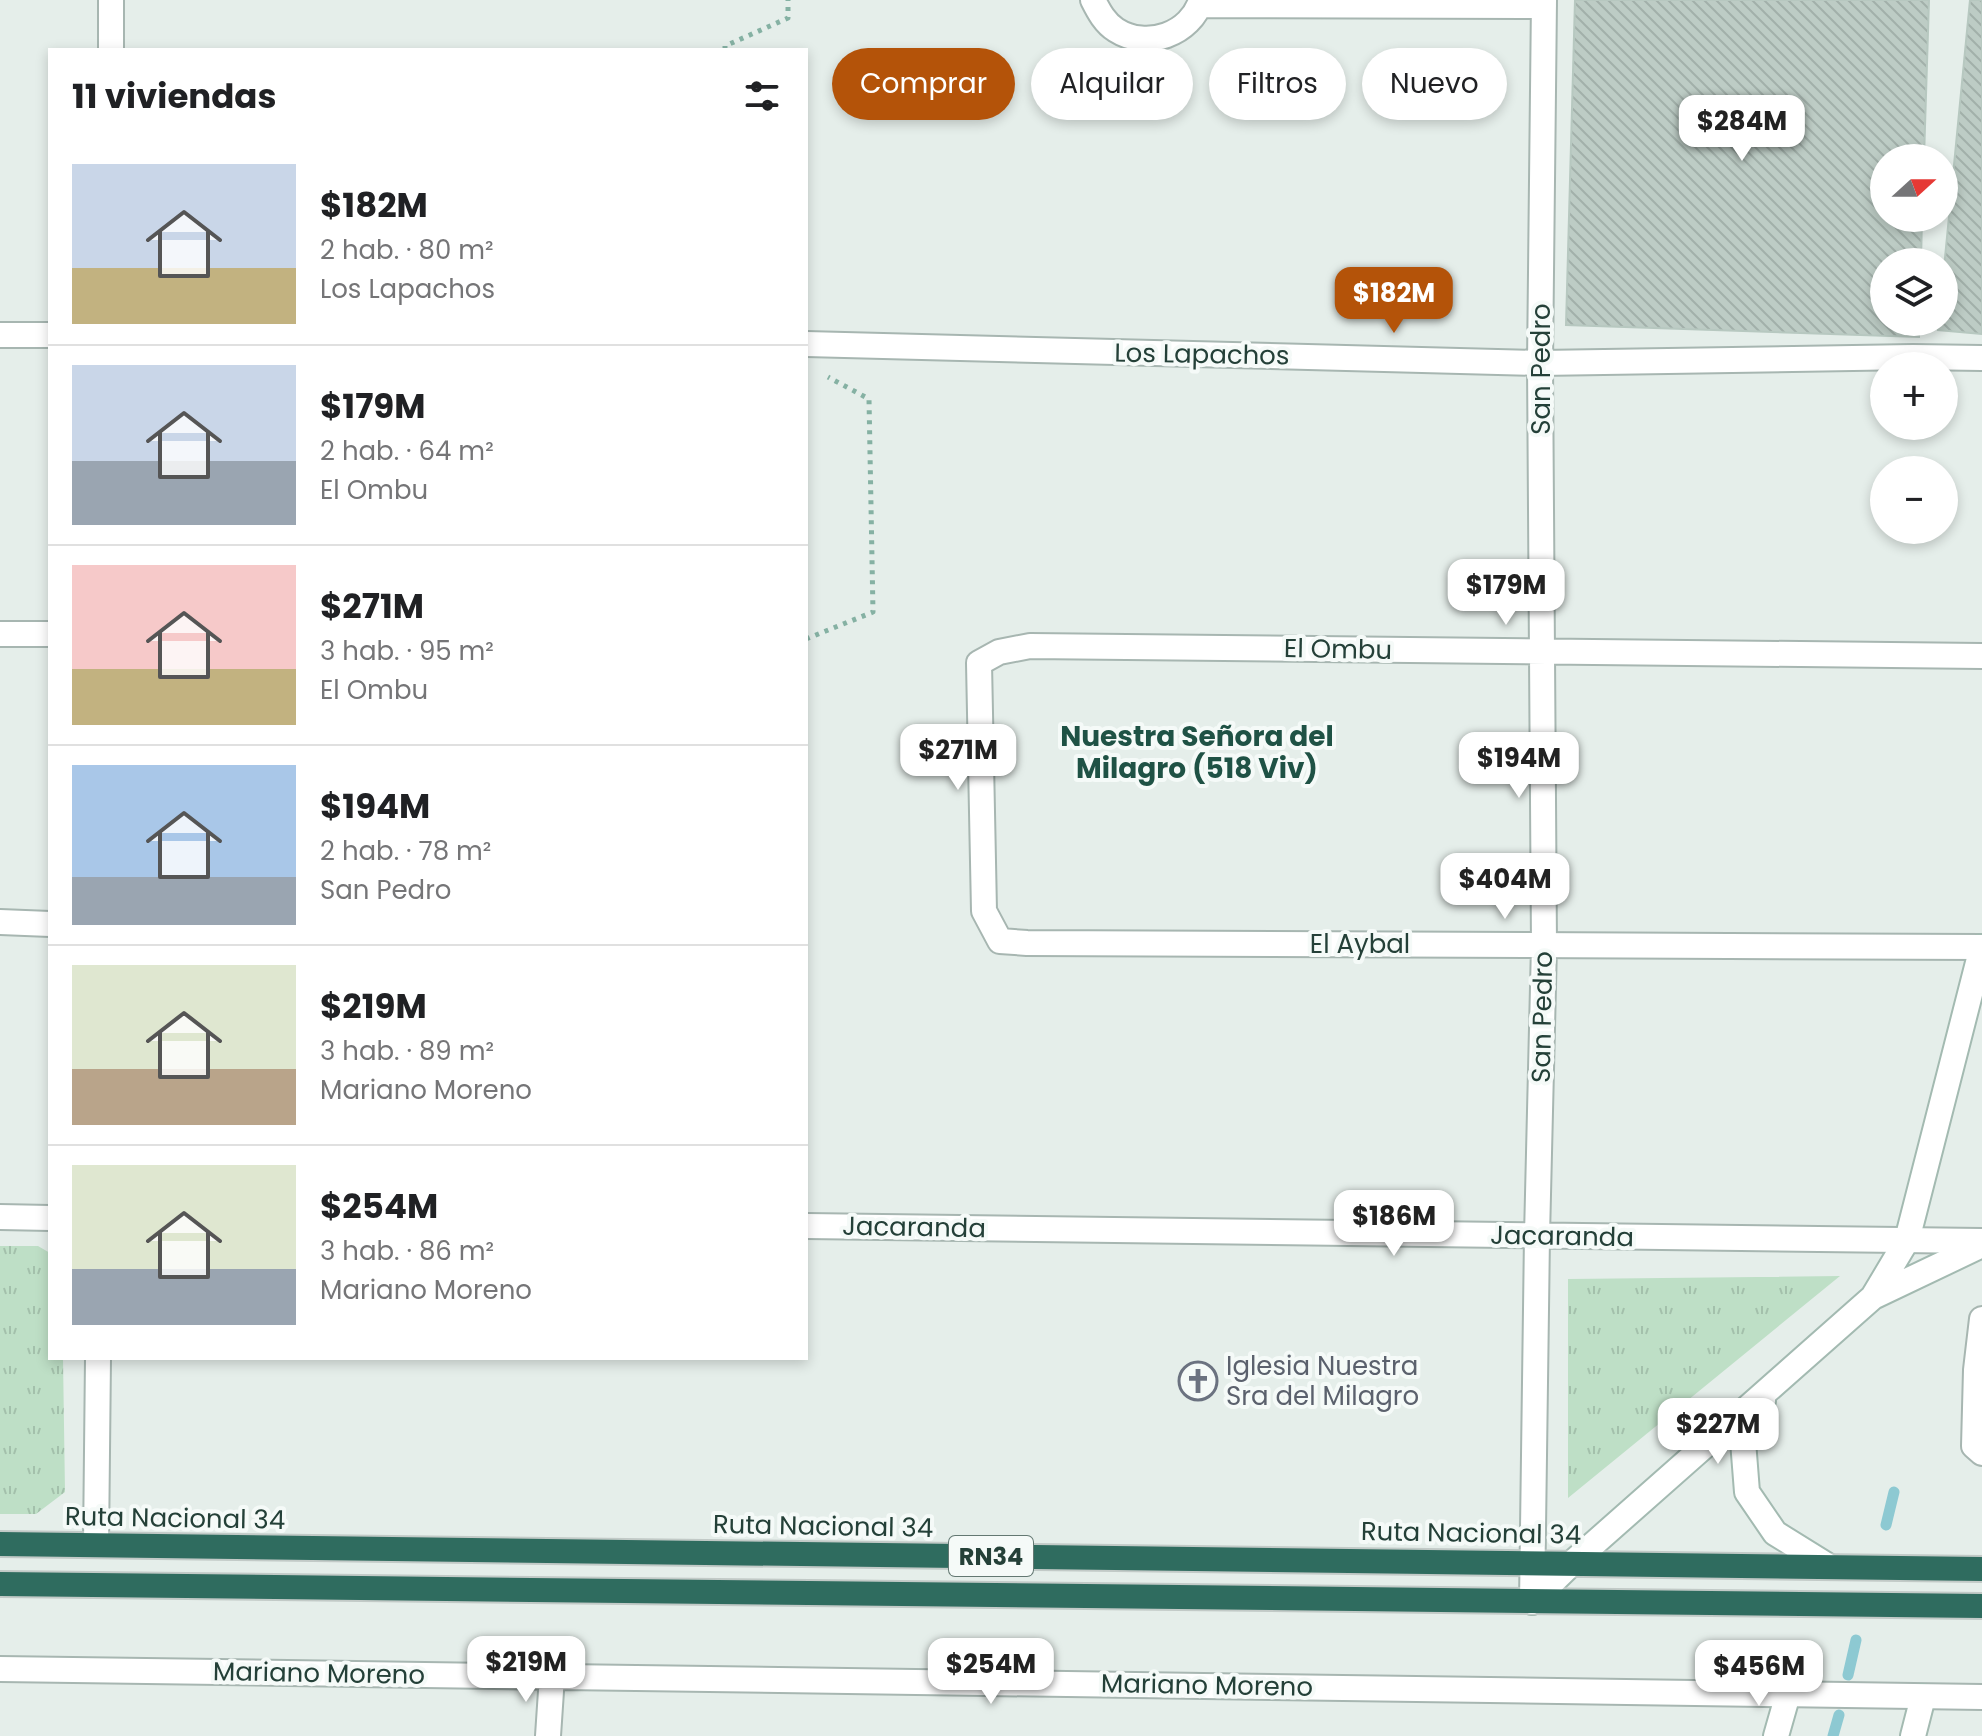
<!DOCTYPE html>
<html lang="es">
<head>
<meta charset="utf-8">
<style>
  body { margin:0; font-family:Poppins,sans-serif; background:#f6f6f6; color:#202124; height:100vh; display:flex; flex-direction:column; font-size:30px; white-space:nowrap }
  * { box-sizing:border-box; margin:0 }
  p { font-size:26px; color:#757577 }
  .icon { flex:none; width:44px; height:44px; fill:none; stroke:currentColor; stroke-width:2; stroke-linecap:round; stroke-linejoin:round }
  .map { position:relative; flex:1; overflow:hidden }
  .sheet { position:absolute; left:48px; top:48px; width:760px; height:1312px; display:flex; flex-direction:column; background:#fff; border-radius:0px; box-shadow:0 4px 12px #0003 }
  .sheet>* { flex:none }
  .hud { position:absolute; left:832px; top:48px; width:760px; height:72px; display:flex; gap:16px }
  .needle { width:52px; rotate:69deg }
  .buttons { position:absolute; left:1870px; top:144px; display:grid; gap:16px }
  .buttons a { display:grid; place-items:center; width:88px; height:88px; border-radius:50%; background:#fff; box-shadow:0 4px 12px #0003; font-size:40px }
  .price { position:absolute; translate:-50% -68px; padding:0 18px; border-radius:16px; background:#fff; color:#222; font-size:26px; line-height:52px; filter:drop-shadow(0 2px 4px #0008) }
  .price::after { content:''; position:absolute; left:50%; top:48px; width:24px; height:18px; margin-left:-12px; background:inherit; clip-path:polygon(0 0,100% 0,50% 100%) }
  .price.active { background:#b45309; color:#fff }
  ul { padding:0; list-style:none }
  li { display:flex; align-items:center; gap:24px; height:200px; padding:0 24px }
  li+li { border-top:2px solid #e0e0e0 }
  li span { display:grid; place-items:center; flex:none; width:224px; height:160px; border-radius:0px; color:#555 }
  li>.icon { margin-inline-start:auto }
  span .icon { width:96px; height:96px; fill:#fffc; stroke-width:1 }
  li b { font-size:34px }
  h2 { display:flex; justify-content:space-between; align-items:center; height:96px; padding:0 24px; font-size:34px }
  .chip { padding:0 28px; border-radius:36px; background:#fff; box-shadow:0 4px 12px #0003; font-size:28px; line-height:72px }
  .chip.active { background:#b45309; color:#fff }
  .map>svg:first-child { display:block }
</style>
</head>
<body>
<div class="map">
<svg width="1982" height="1736" viewBox="0 0 1982 1736">
  <defs>
    <pattern id="park-tufts" width="24" height="20" patternUnits="userSpaceOnUse" patternTransform="scale(2)"><rect width="24" height="20" fill="#bedfc6"/><path d="M3 7l-1-3M5 7V3M7 7l1-3M15 17l-1-3M17 17v-4M19 17l1-3" fill="none" stroke="#a3c0ab"/></pattern>
    <pattern id="building-back-hatch" width="6" height="6" patternUnits="userSpaceOnUse" patternTransform="scale(2)"><rect width="6" height="6" fill="#bdccc5"/><path d="M-1 5l2 2M0 0l6 6M5-1l2 2" fill="none" stroke="#a2b0aa"/></pattern>
  </defs>
  <rect width="100%" height="100%" fill="#e5eeea"/>
  <path fill="url(#park-tufts)" d="M0,1246H38L50,1253V1358H63L65,1492L36,1514H0Z
    M1840,1276L1568,1498V1279Z"/>
  <g fill="none" stroke-linecap="round" stroke-linejoin="round">
    <path stroke="#8dc9d2" stroke-width="11" d="M1886,1525L1894,1492
      M1848,1675L1856,1640
      M1833,1736L1839,1715"/>
  </g>
  <path fill="url(#building-back-hatch)" stroke="#b7c8c0" stroke-width="2" d="M1575,0H1929L1924,158H1884V218H1922L1921,262H1884V322H1919V337L1566,325Z
    M1970,0H1982V334L1938,330L1939,322H1944V268Z"/>
  <g fill="none" stroke-linecap="round" stroke-linejoin="round">
    <g stroke="#a7b6b1" stroke-width="28">
      <path id="street" d="M1093,0C1099,12 1105,23 1116,30C1147,50 1191,34 1201,0
        M1200,5L1544,6
        M111,50V0
        M0,335H50
        M806,344L1540,363L1913,357L1982,358
        M0,634H50
        M1982,656L1030,646L999,652L979,663L984,911L1000,941L1027,943L1982,947
        M0,922L50,924
        M0,1217L50,1218
        M806,1226L1982,1241
        M1982,1319L1976,1370L1974,1446L1982,1453
        M96,1545L98,1358
        M1532,1602L1537,1236L1544,945L1540,363L1544,0
        M0,1669L1982,1697
        M548,1736L552,1676"/>
    </g>
    <g stroke="#a3bab1" stroke-width="28">
      <path id="secondary" d="M1873,1297L1907,1240L1982,947
        M1763,1401L1743,1441L1747,1492L1775,1533L1828,1566
        M1532,1602L1572,1563L1873,1297L1982,1245
        M1776,1736L1788,1694
        M1913,1736L1923,1697"/>
    </g>
    <g stroke="#c2cac7" stroke-width="28">
      <path id="highway" d="M0,1544L1982,1569
        M0,1584L1982,1606"/>
    </g>
    <path stroke="#85b1a3" stroke-width="5" stroke-dasharray="4 6" stroke-linecap="butt" d="M725,50V46L788,18V0
      M806,639L873,612L869,399L828,377"/>
    <use href="#street" stroke="#fff" stroke-width="24"/>
    <use href="#secondary" stroke="#fff" stroke-width="24"/>
    <use href="#highway" stroke="#2f6c5f" stroke-width="24"/>
  </g>
  <defs>
    <g id="church-ring" transform="scale(2)"><circle r="9.5" fill="#f5faf8" stroke="#6b7280" stroke-width="1.5"/><path d="M-1.2-6h2.4v3.5h3.3v2.4h-3.3V6h-2.4V-.1h-3.3v-2.4h3.3Z" fill="#6b7280"/></g>
  </defs>
  <g fill-rule="evenodd">
    <use href="#church-ring" x="1198" y="1381"/>
  </g>
  <g text-anchor="middle" dominant-baseline="central" stroke-width="8" stroke-linejoin="round" paint-order="stroke">
    <rect fill="#f5faf8" stroke="#637872" stroke-width="2" x="949" y="1536" width="84" height="40" rx="6"/>
    <g font-size="24" font-weight="bold" fill="#244038">
      <text x="991" y="1556">RN34</text>
    </g>
    <g font-size="26" fill="#244038" stroke="#f5faf8">
      <text transform="translate(1202 354) rotate(1)">Los Lapachos</text>
      <text transform="translate(1541 369) rotate(-90)">San Pedro</text>
      <text transform="translate(1338 649) rotate(1)">El Ombu</text>
      <text x="1360" y="944">El Aybal</text>
      <text transform="translate(1542 1017) rotate(-89)">San Pedro</text>
      <text transform="translate(914 1227) rotate(1)">Jacaranda</text>
      <text transform="translate(1562 1236) rotate(1)">Jacaranda</text>
      <text transform="translate(175 1518) rotate(1)">Ruta Nacional 34</text>
      <text transform="translate(823 1526) rotate(1)">Ruta Nacional 34</text>
      <text transform="translate(1471 1533) rotate(1)">Ruta Nacional 34</text>
      <text transform="translate(319 1673) rotate(1)">Mariano Moreno</text>
      <text transform="translate(1207 1685) rotate(1)">Mariano Moreno</text>
    </g>
    <g font-size="26" fill="#5b616d" stroke="#f5faf8" text-anchor="start">
      <text x="1226" y="1366">Iglesia Nuestra<tspan x="1226" dy="30">Sra del Milagro</tspan></text>
    </g>
    <g font-size="28" font-weight="bold" fill="#1f5245" stroke="#f5faf8">
      <text x="1197" y="736">Nuestra Señora del<tspan x="1197" dy="32">Milagro (518 Viv)</tspan></text>
    </g>
  </g>
</svg>
<div class="buttons">
<a><svg class="needle" viewBox="-14 -14 28 28"><path d="M0-13l5 13h-10z" fill="#e53935"/><path d="M0 13l5-13h-10z" fill="#757577"/></svg></a>
<a><svg class="icon" aria-label="layers" viewBox="0 0 24 24"><path d="M12 4l9 5-9 5-9-5zM3 14l9 5 9-5"/></svg></a>
<a>+</a>
<a>−</a>
</div>
<b class="price" style="left:1742px;top:163px">$284M</b>
<b class="price active" style="left:1394px;top:335px">$182M</b>
<b class="price" style="left:1506px;top:627px">$179M</b>
<b class="price" style="left:958px;top:792px">$271M</b>
<b class="price" style="left:1519px;top:800px">$194M</b>
<b class="price" style="left:1505px;top:921px">$404M</b>
<b class="price" style="left:1394px;top:1258px">$186M</b>
<b class="price" style="left:1718px;top:1466px">$227M</b>
<b class="price" style="left:526px;top:1704px">$219M</b>
<b class="price" style="left:991px;top:1706px">$254M</b>
<b class="price" style="left:1759px;top:1708px">$456M</b>
<div class="hud">
<a class="chip active">Comprar</a>
<a class="chip">Alquilar</a>
<a class="chip">Filtros</a>
<a class="chip">Nuevo</a>
</div>
<section class="sheet">
<h2>11 viviendas<svg class="icon" aria-label="filters" viewBox="0 0 24 24"><path d="M4 7h16M4 17h16"/><circle cx="9" cy="7" r="2"/><circle cx="15" cy="17" r="2"/></svg></h2>
<ul>
<li><span style="background:linear-gradient(#c9d6e8 65%,#c2b280 0)"><svg class="icon" aria-label="home" viewBox="0 0 24 24"><path d="M3 11l9-7 9 7M6 9v11h12V9"/></svg></span><div><b>$182M</b><p>2 hab. · 80 m²</p><p>Los Lapachos</p></div></li>
<li><span style="background:linear-gradient(#c9d6e8 60%,#9aa5b1 0)"><svg class="icon" aria-label="home" viewBox="0 0 24 24"><path d="M3 11l9-7 9 7M6 9v11h12V9"/></svg></span><div><b>$179M</b><p>2 hab. · 64 m²</p><p>El Ombu</p></div></li>
<li><span style="background:linear-gradient(#f6c9c9 65%,#c2b280 0)"><svg class="icon" aria-label="home" viewBox="0 0 24 24"><path d="M3 11l9-7 9 7M6 9v11h12V9"/></svg></span><div><b>$271M</b><p>3 hab. · 95 m²</p><p>El Ombu</p></div></li>
<li><span style="background:linear-gradient(#a9c7e8 70%,#9aa5b1 0)"><svg class="icon" aria-label="home" viewBox="0 0 24 24"><path d="M3 11l9-7 9 7M6 9v11h12V9"/></svg></span><div><b>$194M</b><p>2 hab. · 78 m²</p><p>San Pedro</p></div></li>
<li><span style="background:linear-gradient(#dfe7d0 65%,#b9a48a 0)"><svg class="icon" aria-label="home" viewBox="0 0 24 24"><path d="M3 11l9-7 9 7M6 9v11h12V9"/></svg></span><div><b>$219M</b><p>3 hab. · 89 m²</p><p>Mariano Moreno</p></div></li>
<li><span style="background:linear-gradient(#dfe7d0 65%,#9aa5b1 0)"><svg class="icon" aria-label="home" viewBox="0 0 24 24"><path d="M3 11l9-7 9 7M6 9v11h12V9"/></svg></span><div><b>$254M</b><p>3 hab. · 86 m²</p><p>Mariano Moreno</p></div></li>
</ul>
</section>
</div>
</body>
</html>
